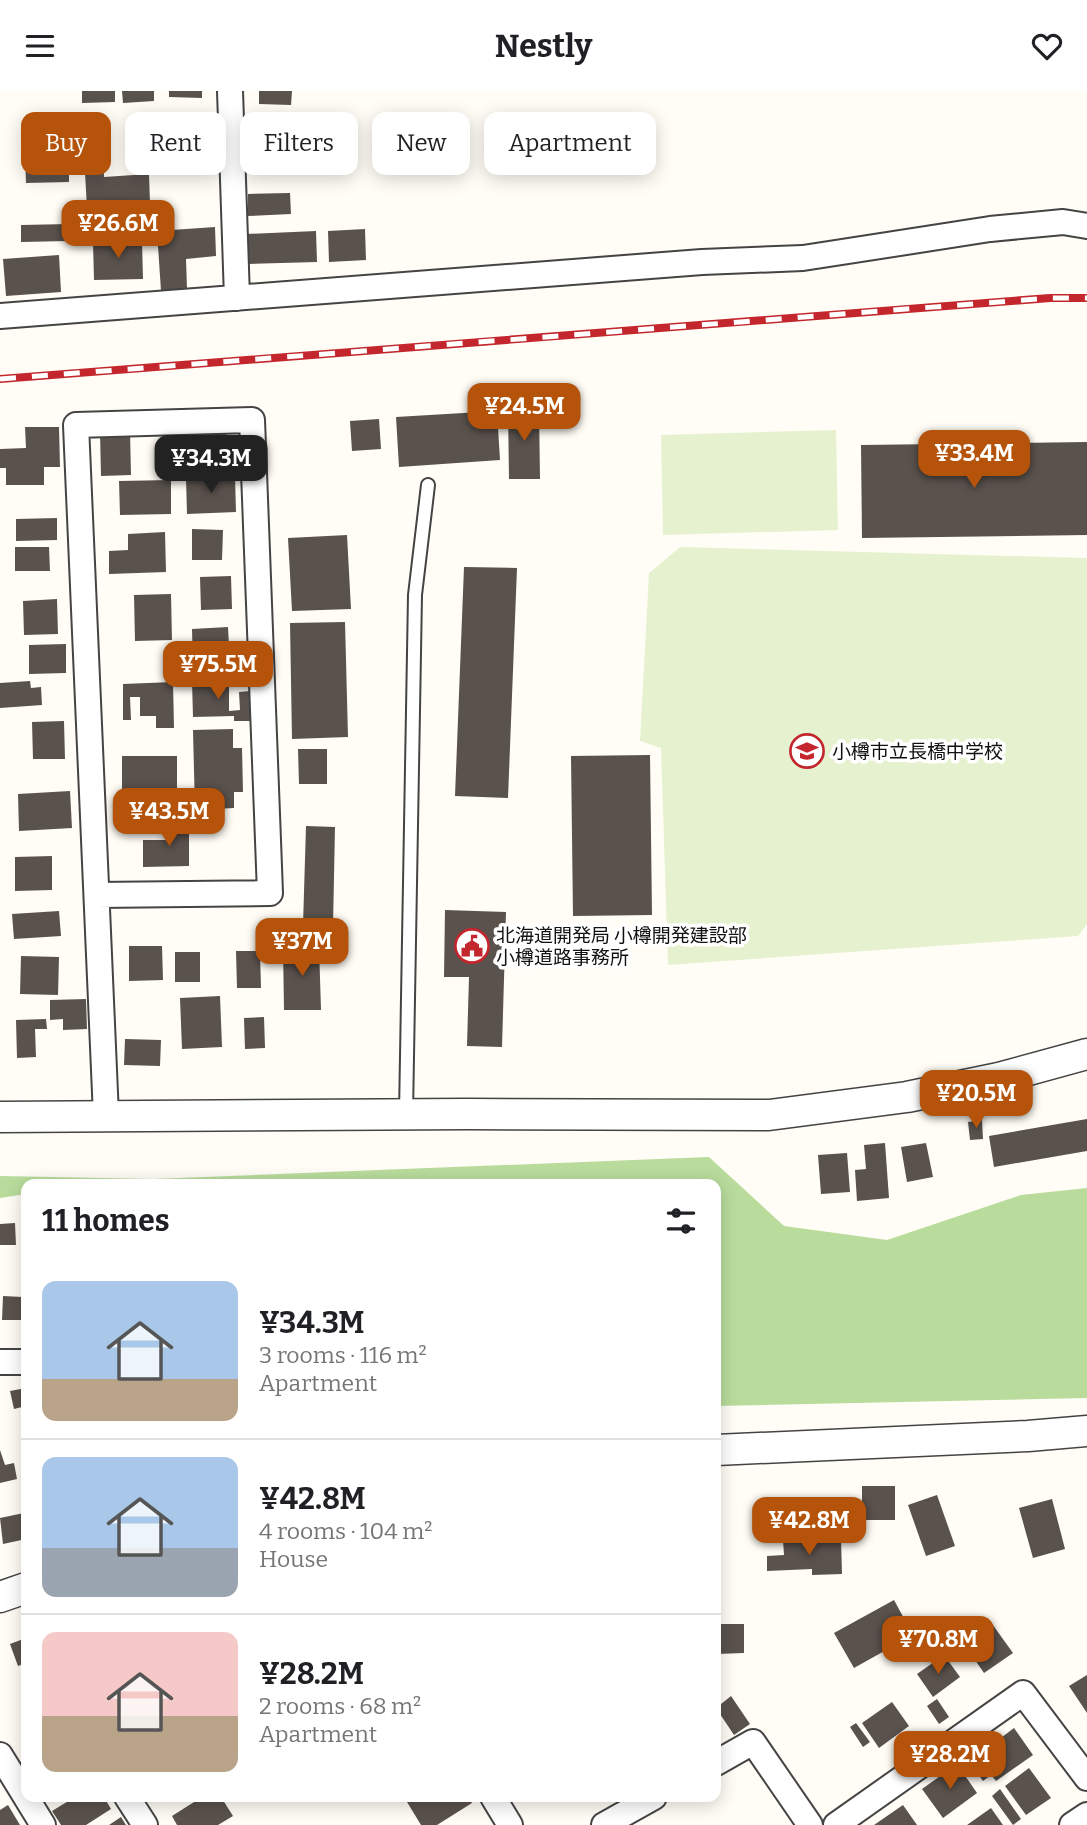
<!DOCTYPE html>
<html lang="en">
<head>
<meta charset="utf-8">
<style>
  body { margin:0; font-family:Bitter,"Noto Sans JP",serif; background:#f6f6f6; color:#202124; height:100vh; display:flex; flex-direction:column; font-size:26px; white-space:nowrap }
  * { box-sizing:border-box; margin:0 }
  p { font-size:23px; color:#757577 }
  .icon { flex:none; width:38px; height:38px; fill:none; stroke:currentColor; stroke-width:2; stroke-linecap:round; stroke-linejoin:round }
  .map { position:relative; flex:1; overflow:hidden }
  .panel { position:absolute; left:21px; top:1088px; width:700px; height:623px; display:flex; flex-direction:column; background:#fff; border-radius:14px; box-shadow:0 4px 18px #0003 }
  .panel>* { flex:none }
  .hud { position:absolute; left:21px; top:21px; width:700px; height:63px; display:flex; gap:14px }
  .price { position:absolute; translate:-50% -60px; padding:0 16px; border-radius:14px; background:#b45309; color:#fff; font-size:23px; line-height:46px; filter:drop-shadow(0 2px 4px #0008) }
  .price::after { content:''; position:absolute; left:50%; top:42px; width:21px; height:16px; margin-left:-10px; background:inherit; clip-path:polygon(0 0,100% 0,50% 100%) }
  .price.active { background:#222; color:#fff }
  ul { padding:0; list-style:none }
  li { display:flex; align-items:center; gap:21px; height:175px; padding:0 21px }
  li+li { border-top:2px solid #e0e0e0 }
  li span { display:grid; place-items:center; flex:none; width:196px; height:140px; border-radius:14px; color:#555 }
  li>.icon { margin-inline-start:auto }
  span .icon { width:84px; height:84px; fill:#fffc; stroke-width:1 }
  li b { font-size:30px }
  h2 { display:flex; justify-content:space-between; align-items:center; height:84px; padding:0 21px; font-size:30px }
  .chip { padding:0 24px; border-radius:14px; background:#fff; box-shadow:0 4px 18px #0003; font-size:24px; line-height:63px }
  .chip.active { background:#b45309; color:#fff }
  header { display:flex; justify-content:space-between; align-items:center; height:91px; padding:0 21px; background:#fff; font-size:32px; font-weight:700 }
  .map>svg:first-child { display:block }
</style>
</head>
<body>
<header><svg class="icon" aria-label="menu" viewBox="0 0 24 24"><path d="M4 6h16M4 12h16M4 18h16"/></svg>Nestly<svg class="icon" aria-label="heart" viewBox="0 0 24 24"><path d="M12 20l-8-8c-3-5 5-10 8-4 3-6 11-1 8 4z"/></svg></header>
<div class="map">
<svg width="1087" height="1734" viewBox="0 0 1087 1734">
  <rect width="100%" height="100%" fill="#fffdf5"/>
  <path fill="#b9dc9c" d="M709,1066L784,1135L887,1149L1021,1104L1087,1097V1307L716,1315V1094H26V1103L0,1107V1085L153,1088Z"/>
  <path fill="#e6f2cf" d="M836,339L838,439L663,444L661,344Z
    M680,456L1087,467V833L1078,845L668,874L661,657L640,650L649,482Z"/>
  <path fill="#5a524d" d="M82,0H115V11L82,12Z
    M122,0H154V10L123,12Z
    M169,0H202V7L169,6Z
    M259,0H292L291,14L259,13Z
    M66,22L69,51L28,54L26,25Z
    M101,28L104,86L149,83L150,113L87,117L82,29Z
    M25,64H69V91L26,92Z
    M290,102L291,123L248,125V103Z
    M69,133V150L21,151V134Z
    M215,136L216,165L186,168L187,198L161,200L157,140Z
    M365,138L366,169L329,171L328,140Z
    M316,140L317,171L248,173L247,143Z
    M142,150L143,188L94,189L93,151Z
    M59,164L61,201L6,205L3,168Z
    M508,317H539L540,388H509Z
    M497,320L500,369L399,376L396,326Z
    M379,328L381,358L352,360L350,330Z
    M25,336H59L60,376H44V394H6V377H0V358L26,357Z
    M130,340L131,384L101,385L100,341Z
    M226,340L227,364L183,366L182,342Z
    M1087,351V444L862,447L861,354Z
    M235,386L236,421L187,423L186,387Z
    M171,389V423L120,424L119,390Z
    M57,427V449L16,450V428Z
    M192,438L223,439L222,469H192Z
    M165,441L166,481L109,483V460L128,459V443Z
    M347,444L351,518L292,520L288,447Z
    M15,456H49L50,480H15Z
    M464,476L517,477L508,707L455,705Z
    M231,485L232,518L201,519L200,486Z
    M171,503L172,549L135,550L134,504Z
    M57,508L58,543L24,544L23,510Z
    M345,531L348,646L292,648L290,532Z
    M228,536L230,574L193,576L192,538Z
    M66,553V582L29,583V554Z
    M229,589V620L240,619L239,601L250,600L251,630H234V625L193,626L192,590Z
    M30,590L31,597L41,596L42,614L0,617V592Z
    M173,591L174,637H156V625H140V606H130L131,629H123V593Z
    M64,630L65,668H33L32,631Z
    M233,638V657H242L243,701H234V717L195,719L193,639Z
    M298,658H327V693H299Z
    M650,664L652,824L573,825L571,665Z
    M122,665H177V702H154V710H141V702H122Z
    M70,700L72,737L19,740L18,703Z
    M167,731H189V775L143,776V749H167Z
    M306,735L335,736L333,835L303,834Z
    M52,765V799L15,800V766Z
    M445,819L506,821L502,956L467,955L469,886H444Z
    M59,820L61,845L14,848L12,823Z
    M129,855H162L163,889L129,890Z
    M319,855L321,919H284L283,856Z
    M236,860H260L261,897H237Z
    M175,861H200V891H175Z
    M21,865L59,866L58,904L20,903Z
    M220,905L222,956L182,958L180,907Z
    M86,908L87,938L63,939V928L50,929V909Z
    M264,926L265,957L245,958L244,927Z
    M46,928L47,938H35L36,966L17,967L16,929Z
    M125,948L161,949L160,975L124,974Z
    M1087,1028V1060L994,1076L989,1045Z
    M982,1029L983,1048L970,1049L968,1031Z
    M885,1052L889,1107L857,1110L855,1079L866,1078L864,1054Z
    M926,1052L933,1086L907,1091L901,1056Z
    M847,1062L850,1101L821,1103L818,1064Z
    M15,1132L16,1154H0V1133Z
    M3,1205L23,1206V1229H2Z
    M26,1297V1315L14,1318L10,1300Z
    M0,1359L5,1374L14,1372L17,1388L0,1392Z
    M862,1395H895V1429H862Z
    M937,1404L955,1455L926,1465L908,1414Z
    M1052,1408L1065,1458L1033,1467L1019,1417Z
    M24,1422L26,1448L3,1453L0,1427Z
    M841,1447L842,1483L812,1484V1478L767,1480V1465L784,1464L783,1449Z
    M894,1509L913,1544L854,1577L834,1542Z
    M990,1530L1013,1562L984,1582L962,1550Z
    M716,1533H744V1562L716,1563Z
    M26,1547V1572L18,1575L10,1553Z
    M944,1564L960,1586L933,1606L917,1583Z
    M1087,1584V1622L1069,1595Z
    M731,1605L750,1633L734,1644L716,1617Z
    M937,1608L949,1626L939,1633L927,1615Z
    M892,1611L909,1635L879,1657L862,1632Z
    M856,1632L870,1651L863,1656L850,1636Z
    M1014,1637L1033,1664L996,1690L991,1684L983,1690L969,1671Z
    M957,1673L977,1702L943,1727L922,1698Z
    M1029,1677L1051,1707L1026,1724L1005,1695Z
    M1000,1698L1021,1728L1013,1734L992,1705Z
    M75,1706H104L111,1718L86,1734H61L52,1720Z
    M202,1706H221L233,1725L218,1734H177L172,1725Z
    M404,1706H468L472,1712L437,1734H421Z
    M8,1714L20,1734H0V1719Z
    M903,1714L917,1734H874Z
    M991,1717L1003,1734H967Z
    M121,1726L126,1734H109Z"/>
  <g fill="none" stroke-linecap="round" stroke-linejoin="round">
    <g stroke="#444" stroke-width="16">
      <path id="service" d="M406,1023L415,504L428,394"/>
    </g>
    <g stroke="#444" stroke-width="28">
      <path id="minor" d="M230,0L237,207
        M0,225L702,171L803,167L990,138L1063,131L1087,135
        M97,804L270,802L252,329L76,334L106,1025
        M0,1271H26
        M0,1664L43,1734
        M716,1672L753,1651L810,1734
        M127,1706L145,1734
        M493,1706L510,1734
        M604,1734L654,1706
        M836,1734L1023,1602L1087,1687
        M1072,1734L1087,1724"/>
    </g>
    <g stroke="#444" stroke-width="33">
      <path id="tertiary" d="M0,1026L467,1023L769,1024L907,1006L999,987L1087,963
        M716,1359L1028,1345L1087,1340
        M0,1506L26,1497"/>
    </g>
    <use href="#service" stroke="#fff" stroke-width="12"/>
    <use href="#minor" stroke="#fff" stroke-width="24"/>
    <use href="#tertiary" stroke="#fff" stroke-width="30"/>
    <g stroke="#c4262e" stroke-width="8">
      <path id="rail" d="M0,288L1050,207H1087"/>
    </g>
    <use href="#rail" stroke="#fff" stroke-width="5" stroke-dasharray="16" stroke-linecap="butt"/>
  </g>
  <defs>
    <g id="school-ring" transform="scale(1.75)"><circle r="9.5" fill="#fff" stroke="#c4262e" stroke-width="1.5"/><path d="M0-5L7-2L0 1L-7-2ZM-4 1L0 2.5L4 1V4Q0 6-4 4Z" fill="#c4262e"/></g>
    <g id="civic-ring" transform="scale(1.75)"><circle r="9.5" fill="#fff" stroke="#c4262e" stroke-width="1.5"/><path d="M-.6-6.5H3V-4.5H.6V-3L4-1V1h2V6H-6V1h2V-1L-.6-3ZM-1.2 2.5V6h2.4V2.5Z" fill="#c4262e"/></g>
  </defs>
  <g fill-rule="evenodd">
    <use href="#school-ring" x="807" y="660"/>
    <use href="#civic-ring" x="472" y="855"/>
  </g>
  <g text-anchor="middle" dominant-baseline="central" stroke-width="7" stroke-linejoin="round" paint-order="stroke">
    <g font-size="19" fill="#111" stroke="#fff" text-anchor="start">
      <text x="832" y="660">小樽市立長橋中学校</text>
      <text x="496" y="844">北海道開発局 小樽開発建設部<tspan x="496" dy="22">小樽道路事務所</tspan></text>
    </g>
  </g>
</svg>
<b class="price" style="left:118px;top:169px">¥26.6M</b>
<b class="price" style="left:524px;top:352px">¥24.5M</b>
<b class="price" style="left:974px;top:399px">¥33.4M</b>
<b class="price active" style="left:211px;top:404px">¥34.3M</b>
<b class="price" style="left:218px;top:610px">¥75.5M</b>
<b class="price" style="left:169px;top:757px">¥43.5M</b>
<b class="price" style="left:302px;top:887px">¥37M</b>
<b class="price" style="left:976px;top:1039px">¥20.5M</b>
<b class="price" style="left:809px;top:1466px">¥42.8M</b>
<b class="price" style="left:938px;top:1585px">¥70.8M</b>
<b class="price" style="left:950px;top:1700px">¥28.2M</b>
<div class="hud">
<a class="chip active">Buy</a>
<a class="chip">Rent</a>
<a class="chip">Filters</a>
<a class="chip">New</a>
<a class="chip">Apartment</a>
</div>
<section class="panel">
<h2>11 homes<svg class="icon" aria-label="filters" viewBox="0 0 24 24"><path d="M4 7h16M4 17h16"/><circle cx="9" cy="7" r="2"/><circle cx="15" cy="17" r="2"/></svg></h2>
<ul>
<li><span style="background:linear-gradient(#a9c7e8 70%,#b9a48a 0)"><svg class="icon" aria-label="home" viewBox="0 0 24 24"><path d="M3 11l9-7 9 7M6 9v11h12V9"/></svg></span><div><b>¥34.3M</b><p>3 rooms · 116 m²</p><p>Apartment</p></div></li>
<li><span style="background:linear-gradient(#a9c7e8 65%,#9aa5b1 0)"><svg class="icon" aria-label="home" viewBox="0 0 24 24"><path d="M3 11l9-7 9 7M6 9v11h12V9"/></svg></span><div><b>¥42.8M</b><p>4 rooms · 104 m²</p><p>House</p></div></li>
<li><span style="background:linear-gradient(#f6c9c9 60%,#b9a48a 0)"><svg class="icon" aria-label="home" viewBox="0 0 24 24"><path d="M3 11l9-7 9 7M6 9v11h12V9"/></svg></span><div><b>¥28.2M</b><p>2 rooms · 68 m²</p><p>Apartment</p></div></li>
</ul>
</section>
</div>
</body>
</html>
